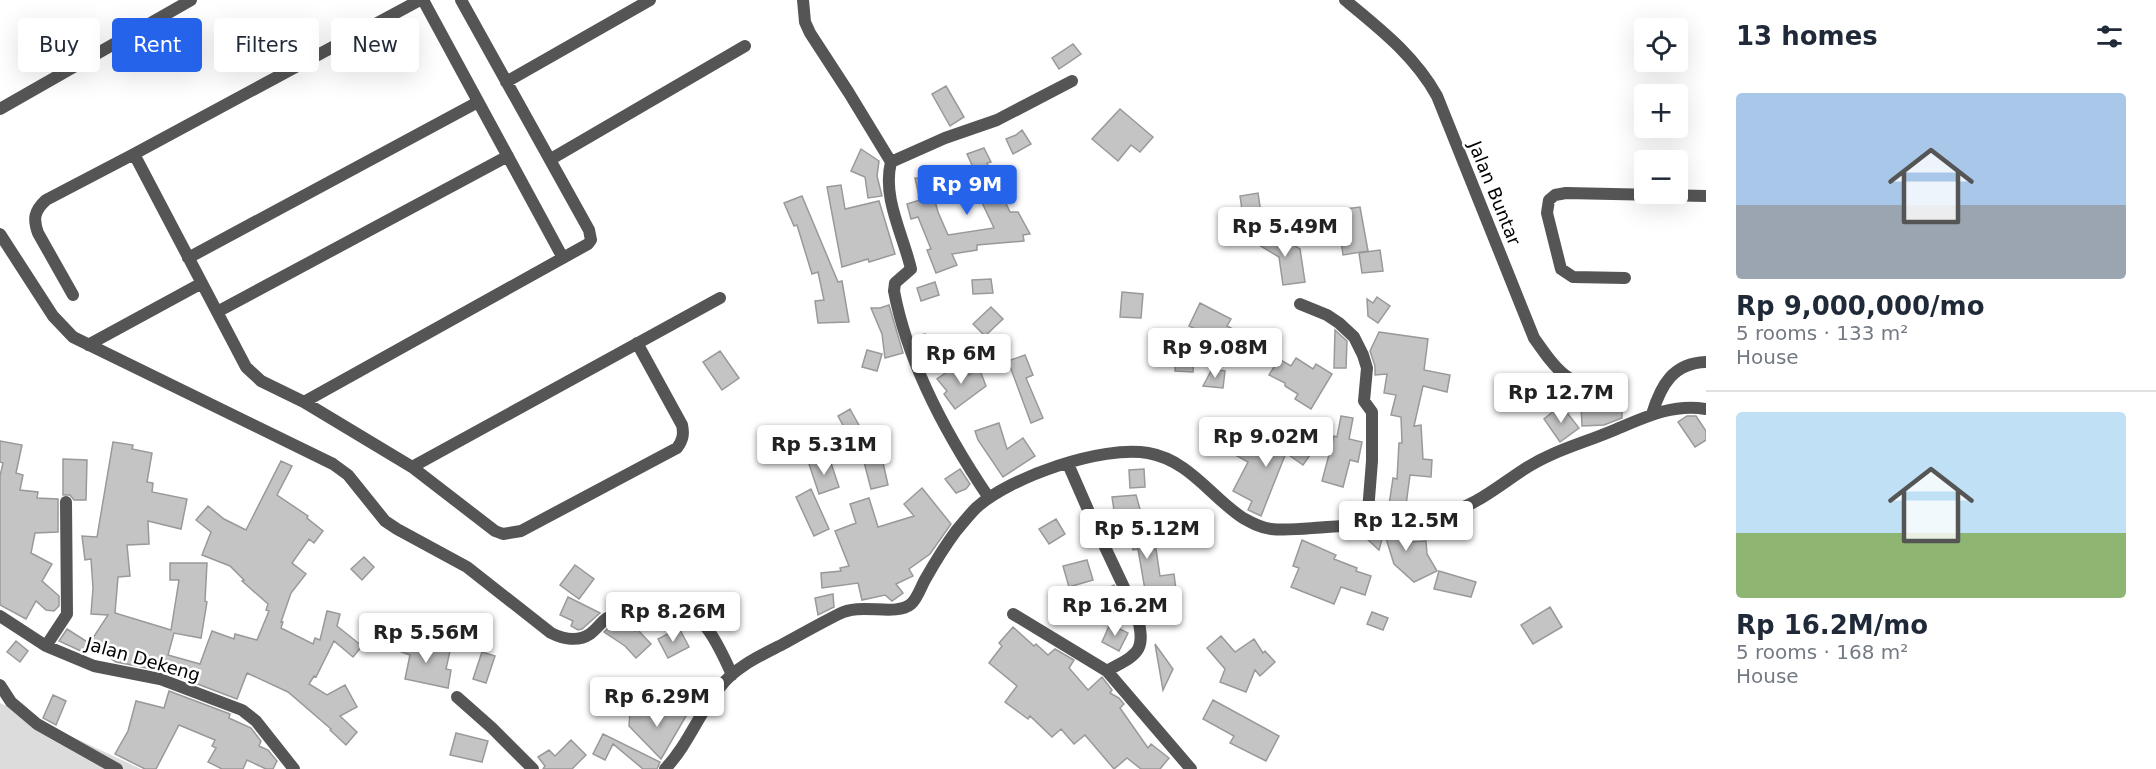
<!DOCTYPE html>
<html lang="en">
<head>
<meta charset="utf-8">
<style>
  body { margin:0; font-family:"DejaVu Sans",sans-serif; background:#f2f2f3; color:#1f2937; height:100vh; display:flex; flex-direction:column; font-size:22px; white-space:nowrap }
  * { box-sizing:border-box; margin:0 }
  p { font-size:20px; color:#747a83 }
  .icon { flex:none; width:33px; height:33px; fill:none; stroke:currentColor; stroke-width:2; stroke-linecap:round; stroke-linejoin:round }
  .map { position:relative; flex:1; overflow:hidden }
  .drawer { display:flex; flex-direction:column; background:#fff; width:450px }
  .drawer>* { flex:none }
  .banner { position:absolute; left:18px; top:18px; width:570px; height:54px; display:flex; gap:12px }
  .buttons { position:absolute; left:1634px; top:18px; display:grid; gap:12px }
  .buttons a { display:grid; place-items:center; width:54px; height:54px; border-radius:6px; background:#fff; box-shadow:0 6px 24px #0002; font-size:30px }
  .price { position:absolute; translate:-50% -51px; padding:0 14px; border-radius:6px; background:#fff; color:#222; font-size:20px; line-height:39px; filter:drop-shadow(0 2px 3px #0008) }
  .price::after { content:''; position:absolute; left:50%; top:36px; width:18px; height:14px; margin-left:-9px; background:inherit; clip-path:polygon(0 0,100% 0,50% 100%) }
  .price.active { background:#2563eb; color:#fff }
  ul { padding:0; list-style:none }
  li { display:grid; align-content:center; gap:12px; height:318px; padding:0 30px }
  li+li { border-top:2px solid #e0e1e3 }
  li span { display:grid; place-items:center; height:186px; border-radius:6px; color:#555 }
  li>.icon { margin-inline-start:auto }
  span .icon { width:108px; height:108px; fill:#fffc; stroke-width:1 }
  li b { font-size:26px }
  h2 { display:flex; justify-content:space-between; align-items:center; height:72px; padding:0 30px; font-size:26px }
  .chip { padding:0 21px; border-radius:6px; background:#fff; box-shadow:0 6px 24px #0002; font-size:21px; line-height:54px }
  .chip.active { background:#2563eb; color:#fff }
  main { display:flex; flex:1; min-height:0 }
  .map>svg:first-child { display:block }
</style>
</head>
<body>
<main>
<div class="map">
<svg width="1706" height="769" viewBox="0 0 1706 769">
  <rect width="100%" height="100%" fill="#fff"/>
  <path fill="#dcdcdc" d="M0,703L141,769H0Z"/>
  <path fill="#c4c4c4" stroke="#999" stroke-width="1.5" d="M1073,44L1081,54L1059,69L1052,58Z
    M946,86L964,117L950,126L932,94Z
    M1120,109L1153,137L1140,152L1131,145L1118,161L1092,139Z
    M1022,130L1031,144L1013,154L1006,139L1016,135Z
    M984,148L991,162L987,163L1010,212H1018L1030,234L1023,235L1024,241L977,245V250L952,254L957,265L936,273L927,250L931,249L918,217L911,219L907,204L920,200L915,178L929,179L938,212L948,235L994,228L976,190L960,199L953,186L976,174L967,154Z
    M861,149L879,161L877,176L882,196L868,198L865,177L851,171Z
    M841,185L845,209L879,201L895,254L869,262L868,259L842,267L827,187Z
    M1258,193L1263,227L1245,230L1240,196Z
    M802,196L838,282L842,281L849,322L818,323L815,301L824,300L818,272L812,274L797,225L794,226L784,203Z
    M1360,207L1368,251L1343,255L1337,210Z
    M1268,229L1300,249L1305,282L1283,285L1279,257L1259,245Z
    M1380,250L1383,271L1362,273L1359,253Z
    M991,279L993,293L973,294L972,280Z
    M935,282L939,295L921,301L917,288Z
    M1122,292L1143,294L1141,318L1120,317Z
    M1377,297L1390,306L1378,323L1368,316L1367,299L1373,303Z
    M1200,303L1231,319L1227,326L1249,337L1241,352L1189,326Z
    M889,305L903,353L885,358L882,334L871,308H880Z
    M991,307L1003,319L985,336L973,324Z
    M1335,330L1347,341L1346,368H1334Z
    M1379,332L1428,339L1424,370L1450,375L1447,392L1423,386L1414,426L1421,425L1423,459L1432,460L1431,477L1410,475L1406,505L1407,512L1384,515L1383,506L1389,505L1393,478L1397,479L1399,443H1402L1401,417L1391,415L1396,395L1384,393L1387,374L1375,375V366L1370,351Z
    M925,334L928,345L918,348L915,337Z
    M867,350L882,354L877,371L862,367Z
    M720,351L739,378L722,390L703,362Z
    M1176,354L1194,355L1193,372L1175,371Z
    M1025,355L1033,375L1026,378L1043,418L1031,423L1008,361Z
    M1296,358L1313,369L1316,364L1332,374L1311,409L1295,399L1298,394L1285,386V383L1269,375L1279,359L1291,366Z
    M960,363L969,375L979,368L986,386L955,409L944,394L947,391L937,379Z
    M1212,369L1225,371L1223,388L1203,386Z
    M1622,404V418L1604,425L1582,426L1581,405Z
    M1561,405L1579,428L1560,442L1544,419Z
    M850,409L860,427L857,429L865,453L842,460L837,444L851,440L838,416Z
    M1341,416L1353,418L1349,439L1362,442L1358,462L1350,460L1343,487L1322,481L1334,436L1337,437Z
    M1687,416H1696L1706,431V440L1695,447L1678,422Z
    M999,423L1007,449L1023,438L1035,456L1003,477L978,440L975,431Z
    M1291,432L1315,448L1303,465L1286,453L1261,516L1248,510L1252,501L1233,491L1248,462L1230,452L1235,442L1255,453L1262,439L1280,448Z
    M0,441L22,445L16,473L23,475L20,490L38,492L37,498L58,499V532L35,533L31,553L52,564L42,581L59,596V606L54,611L46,610L36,601L26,619L0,605V476L3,463L0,462Z
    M113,442L133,445L132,449L152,453L147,482L153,483L152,492L187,499L181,529L148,521L149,544L127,545L130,576L118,577L115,613L171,630L179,580H170V563H207L205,601L207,602L201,638L174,633L168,655L200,664L212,631L234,639L235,634L257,640L269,611L266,610L268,604L242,581L244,580L230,566L202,555L211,532L196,520L208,506L224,519L246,530L281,461L292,466L277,495L308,516L307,518L323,531L314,543L309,539L292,563L306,574L291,593L281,622H283L281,628L313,644L315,638L320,640L327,611L340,614L337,626L362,646L353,657L334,641L316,677L314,676L309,684L327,695L345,685L357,707L340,716L357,732L346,745L330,730L331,729L288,692L247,673L237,699L163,671L116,662L89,644L108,615L91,614L93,588L91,559L85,560L82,536L97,537Z
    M829,457L839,487L819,494L809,464Z
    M882,458L888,485L871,489L864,462Z
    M63,459L87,460L86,500H74L70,495H63Z
    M960,469L970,484L966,489L956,493L945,479Z
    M1144,469L1145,487L1130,488L1129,470Z
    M922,488L951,524L930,554L909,569L913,576L896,584L903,593L892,601L885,595L862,600L858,583L822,588L821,573L841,571L840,568L849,566L835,531L856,523L850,504L869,498L878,527L914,516L904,504Z
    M811,489L829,529L814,536L796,497Z
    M1136,495L1151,549H1156L1160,576L1174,574L1179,614L1150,619L1138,549L1133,550L1129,535L1126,536L1123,523L1119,524L1116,510H1114L1112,497Z
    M1199,517L1208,536L1194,543L1185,524Z
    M1056,519L1065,534L1049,544L1039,529Z
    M1411,528L1412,542L1426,541L1427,554L1437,571L1414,582L1394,564L1384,532L1379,550L1365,537L1370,532Z
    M1302,540L1336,555L1334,559L1357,568L1356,571L1371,576L1365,595L1341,587L1334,604L1291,587L1299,568L1293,566Z
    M364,557L374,567L362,580L351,569Z
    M1087,560L1093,580L1069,587L1063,566Z
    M575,565L594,579L579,599L560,585Z
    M1439,571L1476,582L1471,597L1434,589Z
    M1114,585L1119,597L1108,603L1102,591Z
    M833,594L834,607L818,615L815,598Z
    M568,597L600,613L582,629L578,630L571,626L573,621L560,615Z
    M1550,607L1562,627L1533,644L1521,625Z
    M1372,612L1388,618L1383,630L1367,624Z
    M613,624H625L635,631L637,629L651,644L636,658L625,646L604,632Z
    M1110,624L1128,633L1119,651L1102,642Z
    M1013,627L1034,646L1036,644L1048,655L1055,649L1074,660L1069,668L1088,690L1102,677L1112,690L1110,693L1119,698L1124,704L1120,708L1148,748L1151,744L1169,758L1160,769H1141L1127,758L1114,769L1085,735L1074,744L1061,729L1052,737L1030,716L1028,719L1005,702L1017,686L989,663L1002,646L999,643Z
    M679,628L689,647L668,658L658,639Z
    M67,629L89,643L83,652L59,641Z
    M1221,636L1235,652L1254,639L1263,653L1265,651L1275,662L1260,676L1255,670L1246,692L1220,682L1225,669L1207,648Z
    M404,637L425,645L450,651L446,669L451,670L448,688L405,679L410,655L399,651Z
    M16,641L28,651L20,662L7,652Z
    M1155,644L1173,669L1163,690Z
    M482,652L495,656L486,683L473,679Z
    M617,687L624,694V699L614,709L604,699Z
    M169,691L230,714L229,718L251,728L261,741L259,746L268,750L277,761L273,769H266L247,760L243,769H222L208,762L216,748L212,746L215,740L179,725L156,769H145L115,754L128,731L136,701L164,708Z
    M53,695L66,701L56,725L43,718Z
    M1213,700L1279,736L1266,761L1230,743L1234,736L1203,719Z
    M668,706L686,716L661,759L629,726L630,712L663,714Z
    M456,733L488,741L482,762L450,755Z
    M603,734L660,762L657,769H643L613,744L605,760L593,754Z
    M571,740L586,755L572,769H543L545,766L538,757L549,750L555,756Z"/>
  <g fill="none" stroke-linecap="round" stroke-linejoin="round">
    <path stroke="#555" stroke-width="12" d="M420,0L134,154L246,367L261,381L304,402L412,467L495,531L503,534L521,531L677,448C683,440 684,434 682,425L637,343
      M423,0L563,258
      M803,0L805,22L810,33L849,93L891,162C882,198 903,234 911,269L895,283L894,291C908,365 947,436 989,498
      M1345,0C1380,29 1414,55 1437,96L1534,338C1558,372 1566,384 1609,392
      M506,82L650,0
      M0,109L191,0
      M551,159L745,46
      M891,162L945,138L997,120L1072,81
      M0,234L53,316L73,337L333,464L348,475L385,521L397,529L467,567L551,633C563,639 578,642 590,634C597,629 601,622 607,618C617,613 625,617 634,615C646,613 658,605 670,605C702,606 721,650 732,675
      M188,258L478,102
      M1625,278L1573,277L1561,269L1547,213L1549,200L1555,195L1566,193L1706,196
      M73,295L38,233C33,219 34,211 46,200L134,154
      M1300,304L1327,315L1339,323L1354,337L1363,355L1367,368L1364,401L1372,412V461L1367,524
      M217,312L508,156
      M88,345L202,283
      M304,402L588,244L591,240L589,230L461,0
      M1652,414C1661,385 1673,363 1706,362
      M1068,464L1096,528L1137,615C1147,653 1137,654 1107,671
      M412,467L720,298
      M1013,614L1107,671L1191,769
      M0,616L46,646L94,666L160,679L242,710L256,721L294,769
      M46,646L67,614L66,502
      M0,685L11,702L37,724L117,769
      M457,697L492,728L533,769
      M665,769C688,745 699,713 720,687C736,666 762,655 785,643C803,633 821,623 839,614C861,602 895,617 911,604C918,598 921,586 926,578C935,562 945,546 956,531C962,524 969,515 976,508C1010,477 1102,445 1148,453C1189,460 1211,497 1243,518C1252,523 1261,528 1271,529C1289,531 1309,528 1327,527C1365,525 1405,522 1442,514C1473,508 1497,487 1523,470C1552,451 1581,444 1612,431C1643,418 1672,403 1706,409"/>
  </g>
  <g text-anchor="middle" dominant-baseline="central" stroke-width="5" stroke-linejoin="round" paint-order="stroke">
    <g font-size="18" fill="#000" stroke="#fff">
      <text transform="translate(1495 193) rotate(68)">Jalan Buntar</text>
      <text transform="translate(143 659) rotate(16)">Jalan Dekeng</text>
    </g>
  </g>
</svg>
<div class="buttons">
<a><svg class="icon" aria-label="locate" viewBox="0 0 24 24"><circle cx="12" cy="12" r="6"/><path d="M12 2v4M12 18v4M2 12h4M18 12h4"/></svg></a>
<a>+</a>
<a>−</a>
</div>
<b class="price active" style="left:967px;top:216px">Rp 9M</b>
<b class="price" style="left:1285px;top:258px">Rp 5.49M</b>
<b class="price" style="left:1215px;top:379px">Rp 9.08M</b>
<b class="price" style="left:961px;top:385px">Rp 6M</b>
<b class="price" style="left:1561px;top:424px">Rp 12.7M</b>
<b class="price" style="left:1266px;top:468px">Rp 9.02M</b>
<b class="price" style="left:824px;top:476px">Rp 5.31M</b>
<b class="price" style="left:1406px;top:552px">Rp 12.5M</b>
<b class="price" style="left:1147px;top:560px">Rp 5.12M</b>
<b class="price" style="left:1115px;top:637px">Rp 16.2M</b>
<b class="price" style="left:673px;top:643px">Rp 8.26M</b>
<b class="price" style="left:426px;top:664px">Rp 5.56M</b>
<b class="price" style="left:657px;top:728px">Rp 6.29M</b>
<div class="banner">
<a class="chip">Buy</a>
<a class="chip active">Rent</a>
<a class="chip">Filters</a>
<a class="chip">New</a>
</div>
</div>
<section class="drawer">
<h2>13 homes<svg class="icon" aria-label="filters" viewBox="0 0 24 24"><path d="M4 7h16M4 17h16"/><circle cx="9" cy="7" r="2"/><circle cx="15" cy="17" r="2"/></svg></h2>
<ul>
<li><span style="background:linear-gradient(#a9c7e8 60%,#9aa5b1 0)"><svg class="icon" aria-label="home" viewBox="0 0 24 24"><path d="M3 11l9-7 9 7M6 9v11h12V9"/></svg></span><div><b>Rp 9,000,000/mo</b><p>5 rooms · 133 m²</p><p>House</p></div></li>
<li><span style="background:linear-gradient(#bfe0f5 65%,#8fb573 0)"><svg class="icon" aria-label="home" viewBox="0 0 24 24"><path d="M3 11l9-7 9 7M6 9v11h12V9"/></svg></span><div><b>Rp 16.2M/mo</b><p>5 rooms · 168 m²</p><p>House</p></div></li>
</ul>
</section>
</main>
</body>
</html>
